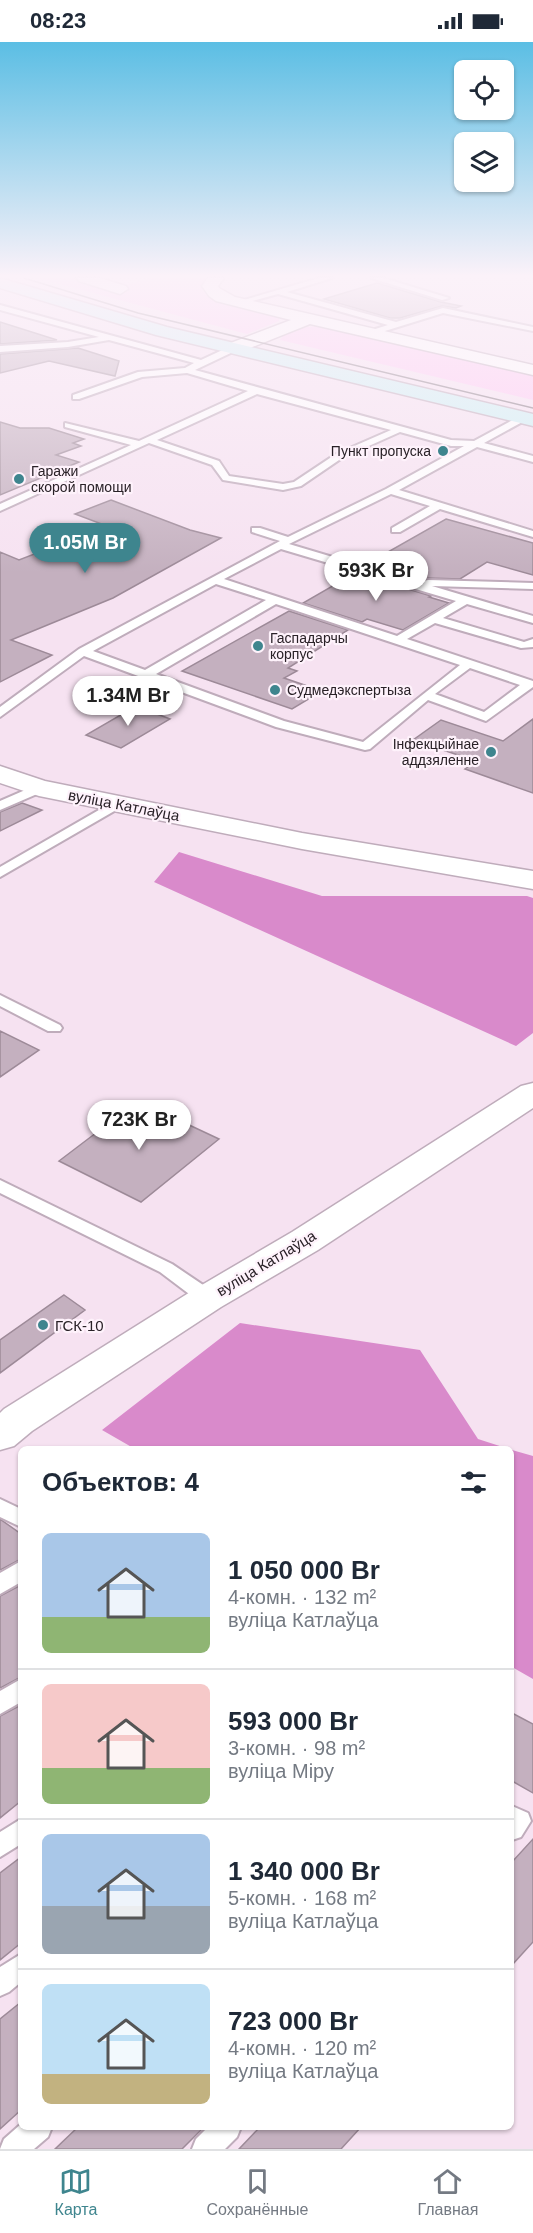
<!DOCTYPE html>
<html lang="ru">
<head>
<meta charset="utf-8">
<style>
  body { margin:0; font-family:Helvetica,sans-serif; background:#f6f6f7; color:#1f2937; height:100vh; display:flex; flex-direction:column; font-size:22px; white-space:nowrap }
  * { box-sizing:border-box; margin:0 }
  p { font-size:20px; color:#747a83 }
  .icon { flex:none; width:33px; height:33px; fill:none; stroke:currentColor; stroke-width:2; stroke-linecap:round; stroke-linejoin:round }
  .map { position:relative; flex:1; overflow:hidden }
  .panel { position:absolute; left:18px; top:1404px; width:496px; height:684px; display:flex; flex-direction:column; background:#fff; border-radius:9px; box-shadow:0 2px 4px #0004 }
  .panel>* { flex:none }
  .tools { position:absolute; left:454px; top:18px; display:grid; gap:12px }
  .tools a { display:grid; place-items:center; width:60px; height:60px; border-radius:9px; background:#fff; box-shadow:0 2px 4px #0004; font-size:30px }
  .price { position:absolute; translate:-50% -51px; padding:0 14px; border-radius:21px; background:#fff; color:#222; font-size:20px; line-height:39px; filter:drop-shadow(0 2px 3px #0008) }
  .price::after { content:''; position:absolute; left:50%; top:36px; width:18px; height:14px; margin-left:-9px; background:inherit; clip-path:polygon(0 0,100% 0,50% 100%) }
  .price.active { background:#3e858e; color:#fff }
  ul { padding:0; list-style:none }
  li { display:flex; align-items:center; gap:18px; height:150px; padding:0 24px }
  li+li { border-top:2px solid #e0e1e3 }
  li span { display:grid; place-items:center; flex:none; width:168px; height:120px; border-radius:9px; color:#555 }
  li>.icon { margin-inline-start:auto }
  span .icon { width:72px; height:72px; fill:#fffc; stroke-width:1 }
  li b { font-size:26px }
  h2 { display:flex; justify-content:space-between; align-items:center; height:72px; padding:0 24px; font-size:26px }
  .status { display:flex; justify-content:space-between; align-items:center; height:42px; padding:0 30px; background:#fff; direction:ltr }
  .status svg { height:16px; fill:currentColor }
  .tab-bar { display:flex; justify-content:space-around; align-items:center; height:84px; border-top:2px solid #e0e1e3; background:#fff; font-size:16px; color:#747a83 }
  .tab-bar a { display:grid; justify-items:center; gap:3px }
  .tab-bar .active { color:#3e858e }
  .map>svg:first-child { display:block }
</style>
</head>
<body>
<div class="status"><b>08:23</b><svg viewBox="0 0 49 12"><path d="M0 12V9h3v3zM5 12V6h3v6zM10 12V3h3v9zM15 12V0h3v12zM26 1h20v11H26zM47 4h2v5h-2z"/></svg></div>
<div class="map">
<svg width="533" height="2107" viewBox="0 0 533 2107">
  <rect width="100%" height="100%" fill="#f6e2f1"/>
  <path fill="#ffc8f3" d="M37,236H77L114,247L150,236H206L202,243C206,264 256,269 274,274L279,276V279L247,292Z
    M324,284L533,332V358L280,298L283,294L306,285Z"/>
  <path fill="#d98acb" d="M179,810L322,854H527L533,856V991L516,1004L154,840Z
    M240,1281L420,1308L478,1397L509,1407H135L102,1388Z
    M512,1408L533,1414V1637L512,1625Z"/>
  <path fill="#c4b0bf" stroke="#9d8a98" stroke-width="1.5" d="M377,241L441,260L461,264L456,266L442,264L400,276H390L324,257Z
    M0,280L57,298L0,302Z
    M78,306L119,319L115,334L49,319L0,331V312Z
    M0,380L20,386H49L84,397L73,401L81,404L56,413L79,420L0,453Z
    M111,458L190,488L221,496L113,556L11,598L52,613L0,640V510L19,518L107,484L75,472Z
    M446,477L533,501V533L487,520L460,537L428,536L422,539L369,524L382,516L379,515Z
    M355,531L431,554L429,555L449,561L403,588L367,577L362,580L303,561Z
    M289,569L348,588L288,626L297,629L284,636L322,649L292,667L182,629Z
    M136,664L170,677L121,706L86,693Z
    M533,677V751L465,727L476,719L413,698L441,678L503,699Z
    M22,761L42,768L0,789V770Z
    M0,989L39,1008L0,1035Z
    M138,1059L219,1097L141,1160L59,1119Z
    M64,1253L85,1268L0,1331V1298Z
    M0,1477L21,1492V1517L0,1528Z
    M21,1543V1635L0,1646V1554Z
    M21,1663V1759L0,1776V1674Z
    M512,1671L533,1682V1751L512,1739Z
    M533,1797V1900L512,1923V1820Z
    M21,1815V1901L0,1918V1831Z
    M21,1960V2068L0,2087V1977Z
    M78,2085H204L182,2107H55Z
    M260,2085H361L341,2107H239Z"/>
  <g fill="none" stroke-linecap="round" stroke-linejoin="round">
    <g stroke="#bfacbb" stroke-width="4">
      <path id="lane" d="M319,236H332L287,250L396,280L443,266L533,285V289L443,271L372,293H369V289L388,283L278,252L238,263L234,261Z
        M371,236H383L449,256L442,258Z
        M0,263L201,318L231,304H237V308L195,328L451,398L474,399L520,374H526V378L484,401L533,414V420L477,405L399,448L533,489V495L440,467L400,490H392V486L430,464L391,452L289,502L423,542L424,539L428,538L533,541V547L432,544L533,574V581L467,562L443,576L524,600L533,597V605L521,606L435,581L407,597L533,639V645L486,679L428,658L370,707L365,708L276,685L84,614L0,675V665L79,607L280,499L252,490V486H260L288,495L386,447L464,404H451L400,390L342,416L301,444L283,448L223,438L212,423L149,401L0,469V462L131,403L65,385V381L139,399L248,349L187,331L142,335L79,357H73V353L138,330L185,326L194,321L109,298L68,305L0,310V304L68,300L99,295L0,268ZM257,352L391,388L336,412L294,440L283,442L229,434L219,419L157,398ZM281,507L456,559L397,594L224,537ZM216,542L266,558L145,628L93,609ZM276,562L460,623L363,700L284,679L156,632ZM470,626L520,643L484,670L435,652Z
        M39,742L44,743L46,746L44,749L0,768V759Z
        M118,757L125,761L123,764L0,835V825Z
        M0,953L60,983L62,986L60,989H48L0,964Z
        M0,1138L172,1222L215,1251L217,1256L215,1261L208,1263L201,1261L160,1230L0,1151Z
        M0,1457L21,1467V1485L0,1475Z
        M21,1519V1540L0,1552V1531Z
        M21,1637V1660L0,1672V1649Z
        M512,1764L528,1771L531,1779L521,1795L512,1798Z
        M21,1777V1802L0,1815V1790Z
        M21,1912V1940L9,1950L0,1954V1925Z
        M21,2082V2085H52L48,2095L34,2107H0L4,2097Z
        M208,2085H241L237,2095L225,2107H192L196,2097Z"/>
    </g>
    <g stroke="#bfacbb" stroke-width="3">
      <path id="street" d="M76,236H100L126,244L128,247L120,252L79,239Z
        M208,236H224L218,244L219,246L235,255L533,323V333L310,282L240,310H228L226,306L228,302L291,278L216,259L209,254L202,244Z
        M0,724L45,739L302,791L533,829V847L302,807L39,754L0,741Z
        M533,1041V1066L318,1208L221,1265L32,1389L14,1404L0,1408V1371L4,1367L195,1247L292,1190L521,1044Z"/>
    </g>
    <g stroke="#bfacbb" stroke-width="3">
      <path id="secondary" d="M0,236L167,285L533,372V384L156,293L0,246Z"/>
    </g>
    <use href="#lane" fill="#fff" fill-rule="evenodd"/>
    <use href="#street" fill="#fff" fill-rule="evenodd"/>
    <use href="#secondary" fill="#cdf1f5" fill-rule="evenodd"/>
    <path stroke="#857882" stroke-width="1.5" d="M24,236L138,271L533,366"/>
  </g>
  <linearGradient id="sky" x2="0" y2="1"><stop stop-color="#5bbee4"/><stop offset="0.44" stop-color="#fbf2f9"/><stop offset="1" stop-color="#fbf2f9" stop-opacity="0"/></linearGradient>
  <rect width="533" height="531" fill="url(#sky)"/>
  <g fill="#3e858e" stroke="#fef2fb" stroke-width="2">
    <circle cx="443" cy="409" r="6"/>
    <circle cx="19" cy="437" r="6"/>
    <circle cx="258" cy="604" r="6"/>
    <circle cx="275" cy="648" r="6"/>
    <circle cx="491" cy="710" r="6"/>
    <circle cx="43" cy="1283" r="6"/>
  </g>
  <g text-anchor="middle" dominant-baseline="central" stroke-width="4.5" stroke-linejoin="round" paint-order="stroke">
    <g font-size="14" fill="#292127" stroke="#fef2fb" text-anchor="start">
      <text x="431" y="409" text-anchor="end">Пункт пропуска</text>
      <text x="31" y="429">Гаражи<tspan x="31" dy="16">скорой помощи</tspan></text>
      <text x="270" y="596">Гаспадарчы<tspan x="270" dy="16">корпус</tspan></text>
      <text x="287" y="648">Судмедэкспертыза</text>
      <text x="479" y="702" text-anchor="end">Інфекцыйнае<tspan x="479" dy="16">аддзяленне</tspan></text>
    </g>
    <g font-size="15" fill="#292127" stroke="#fef2fb">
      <text transform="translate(124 763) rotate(11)">вуліца Катлаўца</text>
      <text transform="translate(266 1221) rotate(-31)">вуліца Катлаўца</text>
    </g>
    <g font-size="15" fill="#292127" stroke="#fef2fb" text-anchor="start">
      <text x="55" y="1283">ГСК-10</text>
    </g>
  </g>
</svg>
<div class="tools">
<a><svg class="icon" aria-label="locate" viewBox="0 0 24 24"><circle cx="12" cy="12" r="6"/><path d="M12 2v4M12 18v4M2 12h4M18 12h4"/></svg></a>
<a><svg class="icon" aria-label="layers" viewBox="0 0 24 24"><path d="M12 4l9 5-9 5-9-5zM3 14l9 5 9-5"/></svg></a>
</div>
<b class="price active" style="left:85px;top:532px">1.05M Br</b>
<b class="price" style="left:376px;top:560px">593K Br</b>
<b class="price" style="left:128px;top:685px">1.34M Br</b>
<b class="price" style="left:139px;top:1109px">723K Br</b>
<section class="panel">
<h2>Объектов: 4<svg class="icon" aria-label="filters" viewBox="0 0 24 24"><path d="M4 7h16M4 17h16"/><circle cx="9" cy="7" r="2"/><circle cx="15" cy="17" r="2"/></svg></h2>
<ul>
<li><span style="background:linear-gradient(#a9c7e8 70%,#8fb573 0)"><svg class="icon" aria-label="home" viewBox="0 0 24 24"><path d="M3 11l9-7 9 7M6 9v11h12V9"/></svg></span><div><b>1 050 000 Br</b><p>4-комн. · 132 m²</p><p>вуліца Катлаўца</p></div></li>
<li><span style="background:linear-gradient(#f6c9c9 70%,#8fb573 0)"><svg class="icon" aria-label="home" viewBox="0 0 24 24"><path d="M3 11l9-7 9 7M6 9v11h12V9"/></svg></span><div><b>593 000 Br</b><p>3-комн. · 98 m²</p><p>вуліца Міру</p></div></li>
<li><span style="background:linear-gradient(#a9c7e8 60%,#9aa5b1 0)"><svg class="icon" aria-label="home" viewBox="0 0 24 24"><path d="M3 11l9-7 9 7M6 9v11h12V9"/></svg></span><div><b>1 340 000 Br</b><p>5-комн. · 168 m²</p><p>вуліца Катлаўца</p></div></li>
<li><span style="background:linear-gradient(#bfe0f5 75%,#c2b280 0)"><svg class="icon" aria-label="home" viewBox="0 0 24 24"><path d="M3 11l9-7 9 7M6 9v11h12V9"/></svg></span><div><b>723 000 Br</b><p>4-комн. · 120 m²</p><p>вуліца Катлаўца</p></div></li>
</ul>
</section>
</div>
<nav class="tab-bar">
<a class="active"><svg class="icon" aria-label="map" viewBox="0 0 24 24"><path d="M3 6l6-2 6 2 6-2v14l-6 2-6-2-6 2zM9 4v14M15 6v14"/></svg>Карта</a>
<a><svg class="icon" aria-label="saved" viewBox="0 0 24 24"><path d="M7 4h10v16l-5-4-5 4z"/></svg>Сохранённые</a>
<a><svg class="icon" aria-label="home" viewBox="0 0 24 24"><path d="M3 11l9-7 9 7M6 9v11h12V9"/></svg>Главная</a>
</nav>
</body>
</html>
